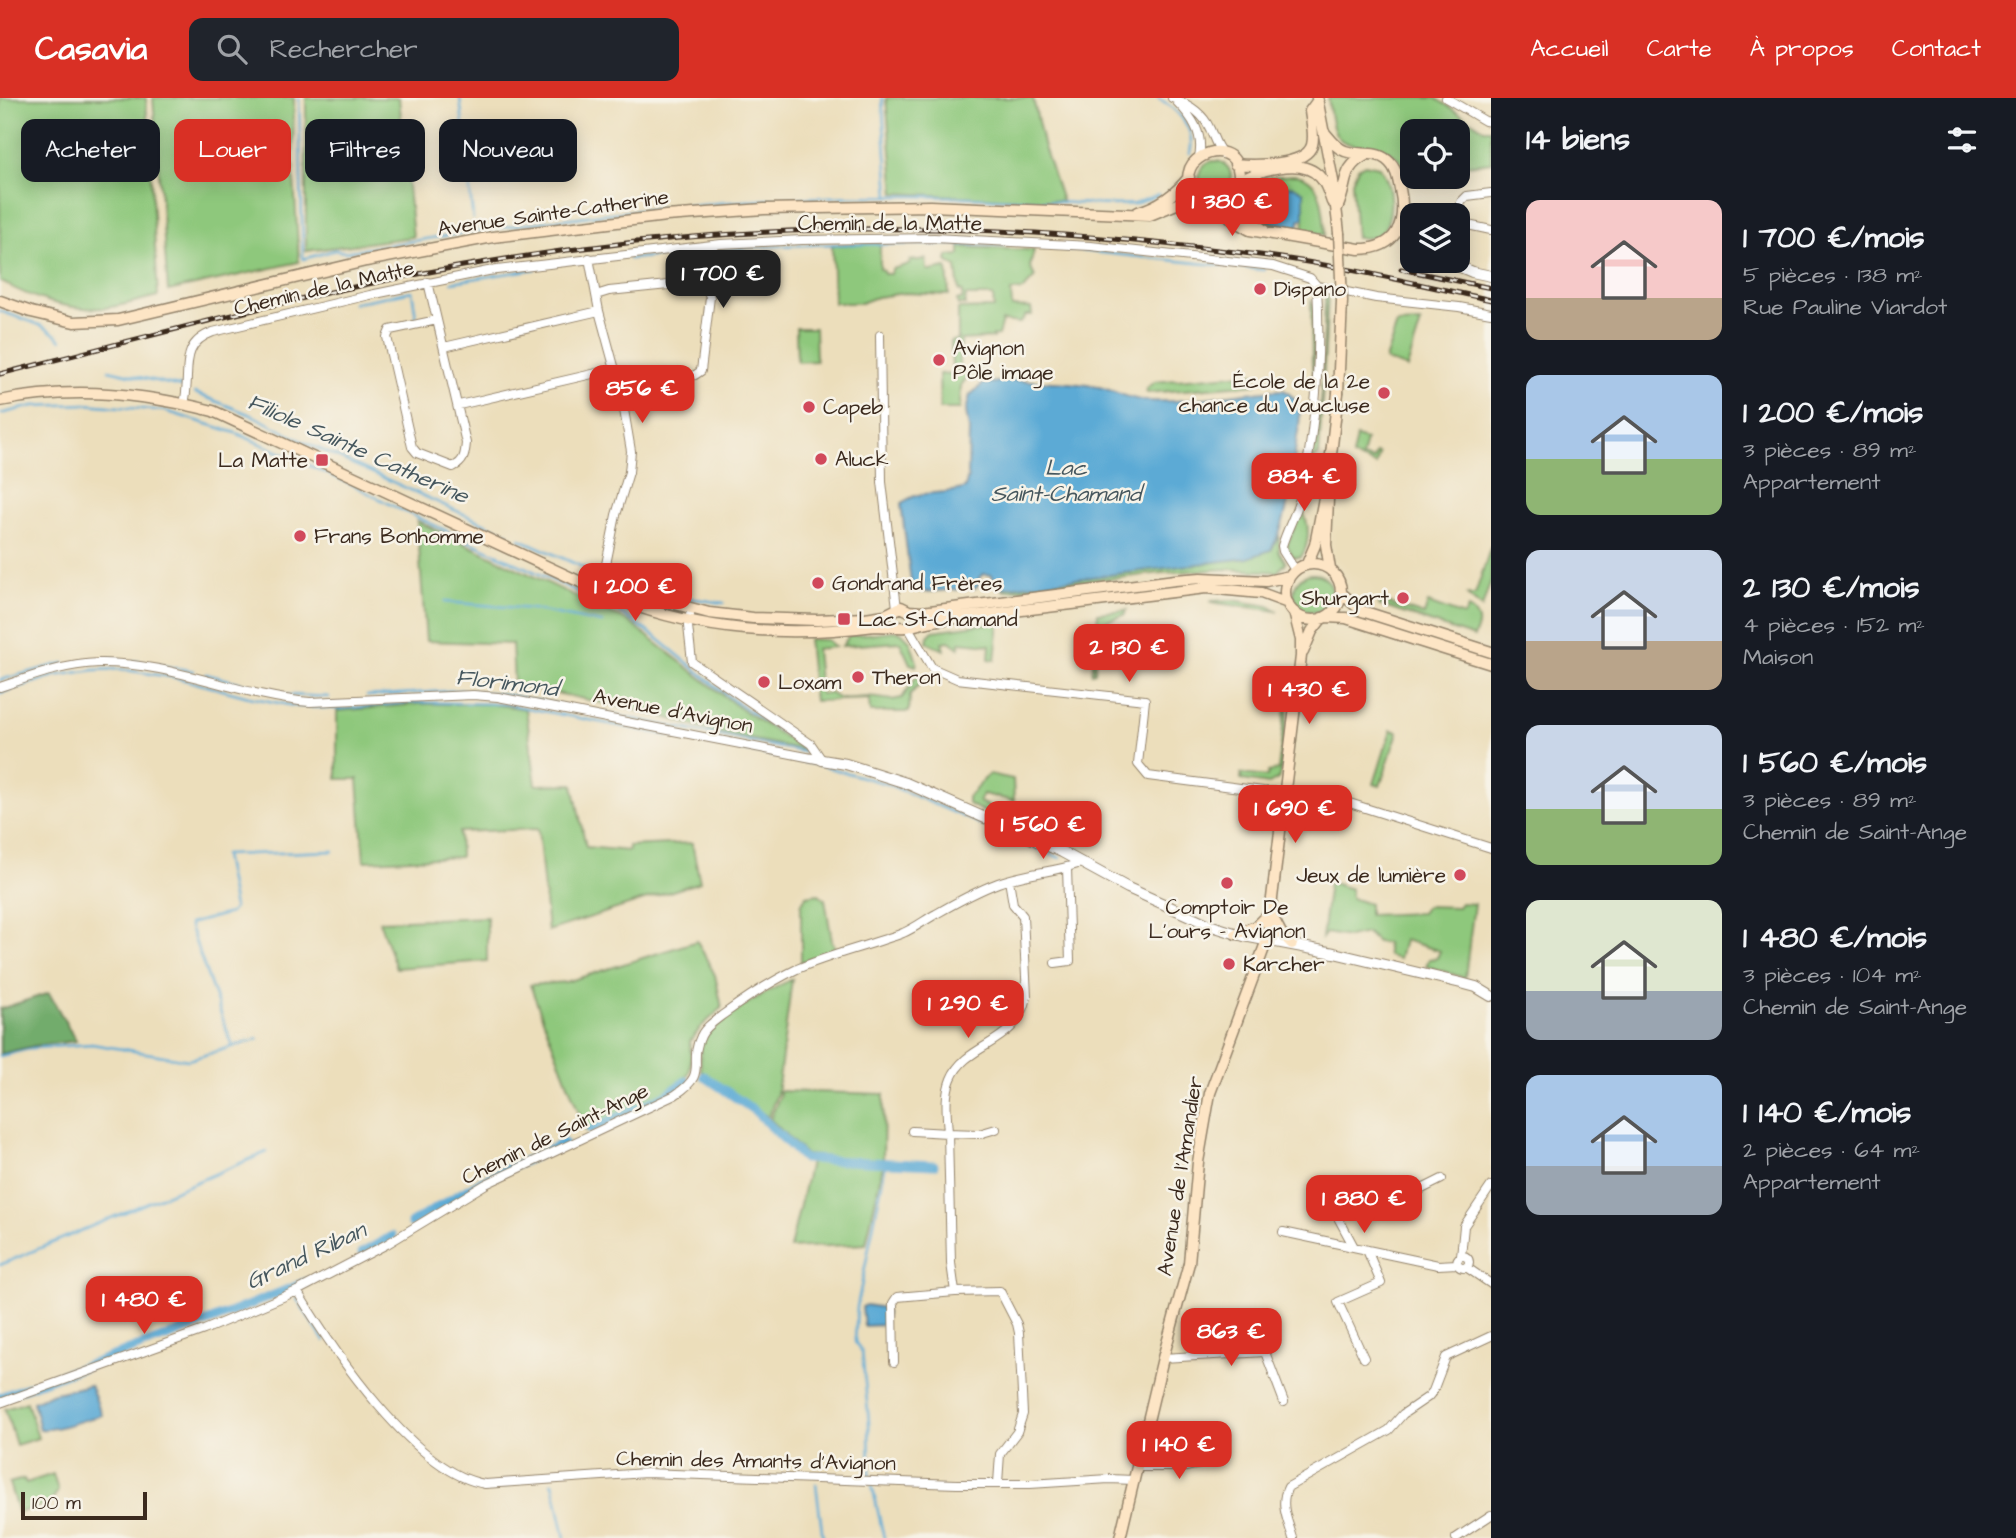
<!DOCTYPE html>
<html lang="fr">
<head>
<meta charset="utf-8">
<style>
  body { margin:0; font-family:"Architects Daughter",sans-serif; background:#20242c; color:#f1f3f6; height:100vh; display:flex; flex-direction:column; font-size:26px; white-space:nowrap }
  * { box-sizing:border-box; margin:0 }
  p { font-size:23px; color:#9ea1a6 }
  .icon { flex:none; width:38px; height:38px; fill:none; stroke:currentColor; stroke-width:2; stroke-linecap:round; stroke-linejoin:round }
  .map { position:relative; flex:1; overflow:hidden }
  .drawer { display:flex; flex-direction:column; background:#171b24; width:525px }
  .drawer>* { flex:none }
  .banner { position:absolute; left:21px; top:21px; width:665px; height:63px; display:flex; gap:14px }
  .fabs { position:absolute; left:1400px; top:21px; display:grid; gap:14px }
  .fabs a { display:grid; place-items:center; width:70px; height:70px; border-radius:14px; background:#171b24; box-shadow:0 4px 18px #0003; font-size:35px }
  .scale { position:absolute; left:21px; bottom:18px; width:126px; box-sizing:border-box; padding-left:7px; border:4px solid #3b2a1e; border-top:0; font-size:19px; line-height:24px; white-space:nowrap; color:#3b2a1e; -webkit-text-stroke:5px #f7f3e8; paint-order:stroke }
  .price { position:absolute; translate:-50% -60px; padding:0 16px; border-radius:14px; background:#d93025; color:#fff; font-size:23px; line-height:46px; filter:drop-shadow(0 2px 4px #0008) }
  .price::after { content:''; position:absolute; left:50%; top:42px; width:21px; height:16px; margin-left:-10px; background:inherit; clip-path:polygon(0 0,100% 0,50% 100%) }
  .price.selected { background:#222; color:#fff }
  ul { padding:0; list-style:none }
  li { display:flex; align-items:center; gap:21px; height:175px; padding:0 35px }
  li span { display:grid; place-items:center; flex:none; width:196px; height:140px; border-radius:14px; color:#555 }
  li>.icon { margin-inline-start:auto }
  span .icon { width:84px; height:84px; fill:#fffc; stroke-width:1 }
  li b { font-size:30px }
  h2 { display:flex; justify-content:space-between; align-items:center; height:84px; padding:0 35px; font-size:30px }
  .pill { padding:0 24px; border-radius:14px; background:#171b24; box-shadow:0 4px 18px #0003; font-size:24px; line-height:63px }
  .pill.selected { background:#d93025; color:#fff }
  header { display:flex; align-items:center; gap:42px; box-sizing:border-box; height:98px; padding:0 35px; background:#d93025; color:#fff }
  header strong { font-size:33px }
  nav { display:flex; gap:38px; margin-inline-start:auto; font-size:24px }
  .search { width:490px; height:63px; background:#20242c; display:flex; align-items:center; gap:18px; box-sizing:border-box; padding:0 24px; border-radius:14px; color:#9ea1a6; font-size:26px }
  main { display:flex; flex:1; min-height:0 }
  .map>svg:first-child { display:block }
</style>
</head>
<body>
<header>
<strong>Casavia</strong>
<div class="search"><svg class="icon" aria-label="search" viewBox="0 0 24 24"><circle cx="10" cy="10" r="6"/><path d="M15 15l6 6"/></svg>Rechercher</div>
<nav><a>Accueil</a><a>Carte</a><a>À propos</a><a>Contact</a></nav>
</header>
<main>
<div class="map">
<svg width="1491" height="1440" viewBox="0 0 1491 1440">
  <rect width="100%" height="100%" fill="#f7f3e8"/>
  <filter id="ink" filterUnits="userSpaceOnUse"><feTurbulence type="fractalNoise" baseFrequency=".0143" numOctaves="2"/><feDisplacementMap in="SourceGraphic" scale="14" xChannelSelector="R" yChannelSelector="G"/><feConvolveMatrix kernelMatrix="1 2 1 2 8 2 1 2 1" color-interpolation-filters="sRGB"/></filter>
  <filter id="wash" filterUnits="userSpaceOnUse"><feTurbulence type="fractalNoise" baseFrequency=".00686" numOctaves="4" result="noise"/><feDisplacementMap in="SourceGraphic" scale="28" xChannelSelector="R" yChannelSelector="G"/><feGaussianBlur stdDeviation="1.57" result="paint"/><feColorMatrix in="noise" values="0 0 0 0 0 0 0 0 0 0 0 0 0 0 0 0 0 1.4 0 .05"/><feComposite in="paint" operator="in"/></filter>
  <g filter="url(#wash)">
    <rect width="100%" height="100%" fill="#ecdebb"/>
    <path fill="#8ec87c" stroke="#64794d" stroke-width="2" d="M0,0H146L158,198C140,202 122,208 104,210C69,213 30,200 0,183Z
      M153,0H294L293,64L299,164L168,193Z
      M306,0H399L413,139L306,153Z
      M886,0H1033L1043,46L1062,103L895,95Z
      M1328,0H1435L1484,31H1491V64L1458,68V33H1412V74L1407,75C1387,29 1345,63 1334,32C1330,23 1330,10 1328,0Z
      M1199 79a16 16 0 1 1 32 0a16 16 0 1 1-32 0Z
      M1365,66L1379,69C1393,83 1396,125 1378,137C1372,141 1363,140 1356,140L1352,84L1358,70Z
      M1293,77C1323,78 1324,113 1325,137L1303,133L1304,121L1250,108L1269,123L1298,129L1297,132C1274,128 1256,125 1242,104C1241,79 1275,79 1293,77Z
      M880,145V171L883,172L884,176H891L892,171L910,166V163L926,161L927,171L930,173L947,170L949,197L905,195L877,199L861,205H834L832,147Z
      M960,149L1034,152L1030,169L1035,179L1023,192L1011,193L1012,209L1031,210L1032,217H1026L1020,225L1002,223L998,237L993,238V240L961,242V250L959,251V273L971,275L961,287L960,311H940L939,276L957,275V269H952L951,243L958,242V211L994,210L993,198H966L965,207H958L957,202H962L963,194L959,193L956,169L947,163L948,158L960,157Z
      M1328,197L1319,357L1314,361H1312C1323,307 1323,254 1325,200Z
      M1311,203L1315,209L1314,283L1312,267Z
      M1421,225L1407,270L1385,262L1397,226Z
      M796,230H815L816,263L797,264Z
      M1254,275L1256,286L1147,295L1146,291L1154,284Z
      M1356,339L1366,342L1362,359L1373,362L1376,355L1379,356L1376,367L1352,358Z
      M1302,412C1310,425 1310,446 1301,459H1293L1287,447Z
      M417,423L628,523L737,608L804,652L715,634L658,617L514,586L512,546L426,543Z
      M1279,437V453L1286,465L1277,474L1228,471L1162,475L1004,493L1002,490L1126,475L1271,452Z
      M1491,448V482L1482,510L1467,497H1475Z
      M1294 495a19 19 0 1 1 38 0a19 19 0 1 1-38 0Z
      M1232,502L1269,508L1278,513L1216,505L1210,503Z
      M1380,503L1424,517L1428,505L1464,518L1468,510C1481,520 1480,526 1474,539L1379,507Z
      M1127,512L1124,517L1106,523L1098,543L1095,574L1092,575L1098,515Z
      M999,524L995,562L989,561L990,547L960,544L959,550L949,543L942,544L944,552L927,544L928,538L933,533Z
      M893,533L901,534L910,543L917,564L916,568L910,566L900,544L842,548L849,538Z
      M808,541L827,542L835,549L816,551L820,596L830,595L840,601L869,599L892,602L902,600L918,576L923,582L910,597L909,614H870L869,601L814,603Z
      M418,606H492L526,611L536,687L573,686L586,749L629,753L628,748L692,745L700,784L548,833L538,731L459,734L460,759L364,763L358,681H337V613Z
      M1285,612H1288L1281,674L1278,681L1269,686L1241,682V676L1267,679L1268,674L1278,672Z
      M1391,632L1398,634L1380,688L1374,686Z
      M989,676L1013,681L1014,703L983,696L979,704L989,708L988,713L994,715L1013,711L1014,725L1011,727L968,706V699Z
      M1329,784L1351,791V800L1369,806V817L1421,815L1426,808L1458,809L1461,805L1474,806L1465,880L1426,868L1429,861L1437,860L1440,853L1404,842L1399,861L1388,858L1386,845L1377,844L1367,835L1348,839L1326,835L1322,840Z
      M819,796L825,801L832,843L836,852L801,864V807L806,798Z
      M487,819V863L396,870L379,823Z
      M697,843L715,877L722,910L703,927L690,943C690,956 694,971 685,981C672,997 608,1022 586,1033L530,887L566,884Z
      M792,881L777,996L768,1019L701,973C701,964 699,953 702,945C711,922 769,893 792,881Z
      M779,993L884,996L883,1063L806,1057L770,1021L780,998Z
      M810,1064L883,1067L866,1146L790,1150Z
      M27,1304L38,1340L16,1347L5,1311Z
      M53,1376L58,1393L50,1405L18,1415L9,1385L24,1381L26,1385Z"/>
    <path fill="#72ac6c" stroke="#566b45" stroke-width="2" d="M49,895L76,943L34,948L0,956V911Z"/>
    <path fill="#5baad5" stroke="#4b6a7a" stroke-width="2" d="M1294,88L1304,94V121H1300L1298,129C1277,125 1253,123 1248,99L1256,91Z
      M1013,282C1041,284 1071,283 1099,289C1116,293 1132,303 1150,303C1195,305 1239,293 1284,292C1288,295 1294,299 1296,303C1304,316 1297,333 1296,347C1291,383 1289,421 1271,452L1248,460L1002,490L991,477L983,476L979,480V486L975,490L925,494L912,492L901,406C922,389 941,399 965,390L968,378L969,331L966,313L970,297L983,286Z
      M866,1207L884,1210L887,1215L883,1227L864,1228L862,1209Z
      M90,1287L102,1317C85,1321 56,1333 40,1331L33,1304L51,1296Z"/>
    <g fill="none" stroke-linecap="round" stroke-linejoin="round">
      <path stroke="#5baad5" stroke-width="2.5" d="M299,0L303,161L335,152L345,154C524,124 706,98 888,98C962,97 1037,103 1111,107L1134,106L1158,97
        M460,0L473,121
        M882,0L889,98
        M1158,0C1178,12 1196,30 1190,55
        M1055,150L1264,172
        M629,161L754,149L836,146L1003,147
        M452,184L535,171
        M353,205L412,193L416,219
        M0,213C21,221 47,226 61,242
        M109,272L182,289
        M195,295L254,318L304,344L508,436
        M0,316L33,308L86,306L165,313L236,335L351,386L397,410L615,511L657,540L737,605L806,649
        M520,441L596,475
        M608,479L688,500L724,505
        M445,504L532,511L602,525
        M110,561L121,562
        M134,563L194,573
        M206,576L287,597L329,599
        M0,582L64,565
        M0,595L54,578L94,572L119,571L177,580L249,599L294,608L338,611L412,604L507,606L819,667L887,686L1060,760
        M367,598L462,592L504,596L803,654
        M232,947L189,826L230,815L234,810L224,757L333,753
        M0,958L34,950L92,946L188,962L258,941
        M0,1167L267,1054
        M297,1201L324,1243
        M870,1378L869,1324L862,1254L855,1244L857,1209L886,1065
        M551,1385H553L565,1440
        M816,1386L823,1440
        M872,1387L884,1440
        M488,1390L507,1388"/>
      <path stroke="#5baad5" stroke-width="9" d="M704,978L755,1013L804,1061L934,1067
        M591,1032L668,996L686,983
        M411,1125L483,1082L564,1045
        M362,1155L392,1138
        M0,1299L207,1224L306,1184"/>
    </g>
  </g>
  <g filter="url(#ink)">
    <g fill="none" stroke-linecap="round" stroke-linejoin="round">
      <g stroke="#94846c" stroke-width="10">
        <path id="minor" d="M1172,0C1189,6 1203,15 1210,31C1214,40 1216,48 1223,56
          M1446,0L1485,23L1491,24
          M1177,4C1192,19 1204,36 1199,59
          M1491,95L1467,98L1461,104L1458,119L1463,126L1491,132
          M589,160L599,213L621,294L631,353L629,374L616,417L601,491
          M428,184L437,222
          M1317,188L1376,200L1459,209L1491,215
          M596,197L609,193L698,184L706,188L710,199L701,273L695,277L621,294
          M437,222L466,345C465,357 464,364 453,369L417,355L412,349L387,239L390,232Z
          M880,237L882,384L897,510
          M444,249L599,213
          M184,306C192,275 177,247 213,234L370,197L488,173L721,146L802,142L934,140L1091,148L1273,168L1310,180L1317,188
          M459,307L614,271
          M1295,472L1283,453L1282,448C1287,430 1297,415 1301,397C1316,328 1321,258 1317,188
          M690,517L688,528L692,564L811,646L822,662
          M908,529L932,570L957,581L1145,602L1138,666L1148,678L1263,693L1318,695L1491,750
          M0,589C32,578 65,566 99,565C171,564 239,598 310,604L473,597L498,599L822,662
          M1055,865L1070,863L1067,770
          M996,1031L979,1036L948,1035C947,1017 944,998 951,981C966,944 1017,948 1027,899L1023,818L1013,806L1009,782
          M912,1033L948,1035L951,1165L955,1194L1000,1193L1017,1226L1019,1235L1023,1316L1017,1334L1000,1356L998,1385
          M1283,1134L1438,1167L1457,1166
          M1354,1149L1334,1112L1383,1087L1418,1093L1442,1081
          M1461,1158L1464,1128L1491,1088
          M1457 1164a6 6 0 1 1 12 0a6 6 0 1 1-12 0Z
          M1466,1169L1491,1186
          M297,1193C332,1251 415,1375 485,1386L646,1375L957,1386H1030L1109,1381L1134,1382
          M1163,1260L1265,1254L1284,1304
          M1364,1260L1338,1204L1381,1185L1367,1152
          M894,1264L893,1205L897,1199L955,1194
          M0,1305L204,1232L297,1193L387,1146L486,1086L675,997C710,974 687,966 701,938C705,929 716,922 724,916C746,900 772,883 797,871C831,856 868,848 903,835C915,830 925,822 936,816C955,805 977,793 998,785C1026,775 1054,774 1081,765
          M1137,1369H1185L1210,1364
          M1293,1440C1288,1423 1279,1406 1288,1389L1389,1332L1403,1316L1428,1299L1433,1293L1446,1259L1491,1238
          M1456,1440L1491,1417"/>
      </g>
      <g stroke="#94846c" stroke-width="12">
        <path id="tertiary" d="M1398,131L1412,139
          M1446,163L1472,174L1491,178
          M822,662L846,666L906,685L1062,754L1128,790L1212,828L1244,838L1334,855L1461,885L1476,889L1491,898"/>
      </g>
      <g stroke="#94846c" stroke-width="13">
        <path id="secondary" d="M1317,0L1333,83L1339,135
          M1235,66C1254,68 1306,68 1312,47C1315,36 1311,23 1310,13L1318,2
          M1238,85C1257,72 1302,58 1320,79C1326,85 1329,95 1332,104
          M1234,93C1237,113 1248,121 1264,132
          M1201,100C1159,67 1234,29 1239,76C1239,83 1237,91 1231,96C1225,102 1219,103 1211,103
          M1337,110C1349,86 1339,70 1368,56
          M1138,114C1159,108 1175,97 1189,79
          M0,203L31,214L74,224L118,222L366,163L493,139L666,118L764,111L930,108L1150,117L1184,103L1201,100L1219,108L1234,123L1250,132L1359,151C1398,151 1407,124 1400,91C1398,80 1396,69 1387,62C1375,52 1358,58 1345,53C1336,50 1331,42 1325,35
          M0,303C72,288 143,295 213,313L619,502C704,534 786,539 875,528C882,528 904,530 907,529C917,526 927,524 938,522L1206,490L1261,495L1288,505
          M1328,401L1326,447L1330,471
          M1307,466L1315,447L1329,374L1338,295
          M1285 494a28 28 0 1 1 56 0a28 28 0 1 1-56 0Z
          M590,483L709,515L753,520L817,522L865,520L885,517L901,509L909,513L922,514L1175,482L1201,480L1266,483L1290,478
          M1341,495L1362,513L1491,554
          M1326,519L1346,520L1491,566
          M1303,554L1312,533L1322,520
          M1236,836L1256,828L1270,814L1281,835L1292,846
          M1120,1440L1163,1260L1189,1165L1198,1064L1210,995L1267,842L1301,558V542L1294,514"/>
      </g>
      <use href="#minor" stroke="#fff" stroke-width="8"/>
      <use href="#tertiary" stroke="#fff" stroke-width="10"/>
      <use href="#secondary" stroke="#fde5c5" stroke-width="10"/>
      <g stroke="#3b2a1e" stroke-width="5">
        <path id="rail" d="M1401,171L1491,190
          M0,276C159,236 319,191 481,165C643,138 808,127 973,132C1068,135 1165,145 1260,157C1338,167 1414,185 1491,202"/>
      </g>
      <use href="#rail" stroke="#f7f3e8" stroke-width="2.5" stroke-dasharray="8" stroke-linecap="butt"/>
      <g stroke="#94846c" stroke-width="13" stroke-linecap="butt">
        <path id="secondary-bridge" d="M1338,295L1342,203L1339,135"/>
      </g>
      <use href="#secondary-bridge" stroke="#fde5c5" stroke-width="10"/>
    </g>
  </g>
  <g fill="#d1495b" stroke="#f7f3e8" stroke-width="2.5">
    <circle cx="1260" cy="191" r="7"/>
    <circle cx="939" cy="262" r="7"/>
    <circle cx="1384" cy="295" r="7"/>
    <circle cx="809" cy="309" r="7"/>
    <circle cx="821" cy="361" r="7"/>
    <rect x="315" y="355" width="14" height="14" rx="3.5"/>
    <circle cx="300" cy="438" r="7"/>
    <circle cx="818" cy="485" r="7"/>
    <circle cx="1403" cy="500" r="7"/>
    <rect x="837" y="514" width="14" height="14" rx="3.5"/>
    <circle cx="858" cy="579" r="7"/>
    <circle cx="764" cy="584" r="7"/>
    <circle cx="1460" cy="777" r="7"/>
    <circle cx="1227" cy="785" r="7"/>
    <circle cx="1229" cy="866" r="7"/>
  </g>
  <g text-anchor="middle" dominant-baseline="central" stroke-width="5" stroke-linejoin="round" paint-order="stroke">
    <g font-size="21" fill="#3b2a1e" stroke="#f7f3e8">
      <text transform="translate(553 115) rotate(-8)">Avenue Sainte-Catherine</text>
      <text x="890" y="125">Chemin de la Matte</text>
      <text transform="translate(324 190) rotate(-13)">Chemin de la Matte</text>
      <text transform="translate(673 613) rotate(11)">Avenue d'Avignon</text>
      <text transform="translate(555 1036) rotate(-26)">Chemin de Saint-Ange</text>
      <text transform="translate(1180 1078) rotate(-81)">Avenue de l'Amandier</text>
      <text transform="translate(756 1363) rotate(1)">Chemin des Amants d'Avignon</text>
    </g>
    <g font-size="21" fill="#3b2a1e" stroke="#f7f3e8" text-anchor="start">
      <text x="1274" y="191">Dispano</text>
      <text x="953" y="250">Avignon<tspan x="953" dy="24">Pôle image</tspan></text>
      <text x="1370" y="283" text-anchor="end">École de la 2e<tspan x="1370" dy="24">chance du Vaucluse</tspan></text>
      <text x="823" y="309">Capeb</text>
      <text x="835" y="361">Aluck</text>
      <text x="308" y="362" text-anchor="end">La Matte</text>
      <text x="314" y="438">Frans Bonhomme</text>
      <text x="832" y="485">Gondrand Frères</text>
      <text x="1389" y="500" text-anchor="end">Shurgart</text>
      <text x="858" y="521">Lac St-Chamand</text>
      <text x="872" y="579">Theron</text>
      <text x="778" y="584">Loxam</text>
      <text x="1446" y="777" text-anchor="end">Jeux de lumière</text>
      <text x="1227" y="809" text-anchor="middle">Comptoir De<tspan x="1227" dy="24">L'ours - Avignon</tspan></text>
      <text x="1243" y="866">Karcher</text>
    </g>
    <g font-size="23" font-style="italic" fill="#46575e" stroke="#f7f3e8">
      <text transform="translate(358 351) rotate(24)">Filiole Sainte Catherine</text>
      <text x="1066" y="370">Lac<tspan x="1066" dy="26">Saint-Chamand</tspan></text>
      <text transform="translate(507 585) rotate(7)">Florimond</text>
      <text transform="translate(306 1158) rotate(-25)">Grand Riban</text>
    </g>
  </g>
</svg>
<div class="fabs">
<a><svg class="icon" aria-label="locate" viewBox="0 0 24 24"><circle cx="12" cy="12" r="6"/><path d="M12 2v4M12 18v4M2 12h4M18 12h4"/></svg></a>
<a><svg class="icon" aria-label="layers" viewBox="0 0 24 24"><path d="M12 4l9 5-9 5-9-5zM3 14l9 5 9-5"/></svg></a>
</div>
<div class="scale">100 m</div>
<b class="price" style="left:1232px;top:140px">1 380 €</b>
<b class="price selected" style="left:723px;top:212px">1 700 €</b>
<b class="price" style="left:642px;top:327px">856 €</b>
<b class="price" style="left:1304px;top:415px">884 €</b>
<b class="price" style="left:635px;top:525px">1 200 €</b>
<b class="price" style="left:1129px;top:586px">2 130 €</b>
<b class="price" style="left:1309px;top:628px">1 430 €</b>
<b class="price" style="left:1295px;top:747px">1 690 €</b>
<b class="price" style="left:1043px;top:763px">1 560 €</b>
<b class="price" style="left:968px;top:942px">1 290 €</b>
<b class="price" style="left:1364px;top:1137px">1 880 €</b>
<b class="price" style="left:144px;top:1238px">1 480 €</b>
<b class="price" style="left:1231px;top:1270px">863 €</b>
<b class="price" style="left:1179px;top:1383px">1 140 €</b>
<div class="banner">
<a class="pill">Acheter</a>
<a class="pill selected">Louer</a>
<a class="pill">Filtres</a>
<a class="pill">Nouveau</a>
</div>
</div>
<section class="drawer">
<h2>14 biens<svg class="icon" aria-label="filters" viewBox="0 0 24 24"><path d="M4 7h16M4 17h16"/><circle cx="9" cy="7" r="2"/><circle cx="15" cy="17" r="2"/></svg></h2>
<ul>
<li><span style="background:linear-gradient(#f6c9c9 70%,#b9a48a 0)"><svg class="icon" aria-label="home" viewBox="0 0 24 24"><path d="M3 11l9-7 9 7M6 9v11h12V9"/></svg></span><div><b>1 700 €/mois</b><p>5 pièces · 138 m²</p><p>Rue Pauline Viardot</p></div></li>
<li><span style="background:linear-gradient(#a9c7e8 60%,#8fb573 0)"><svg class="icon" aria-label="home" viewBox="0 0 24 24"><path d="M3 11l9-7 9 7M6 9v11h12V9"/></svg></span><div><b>1 200 €/mois</b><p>3 pièces · 89 m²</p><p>Appartement</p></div></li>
<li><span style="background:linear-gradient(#c9d6e8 65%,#b9a48a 0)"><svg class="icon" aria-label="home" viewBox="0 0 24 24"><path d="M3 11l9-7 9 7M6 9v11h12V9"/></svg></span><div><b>2 130 €/mois</b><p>4 pièces · 152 m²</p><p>Maison</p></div></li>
<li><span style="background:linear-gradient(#c9d6e8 60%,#8fb573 0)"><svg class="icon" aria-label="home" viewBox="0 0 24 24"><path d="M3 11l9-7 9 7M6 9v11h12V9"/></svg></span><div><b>1 560 €/mois</b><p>3 pièces · 89 m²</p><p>Chemin de Saint-Ange</p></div></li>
<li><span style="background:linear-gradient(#dfe7d0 65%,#9aa5b1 0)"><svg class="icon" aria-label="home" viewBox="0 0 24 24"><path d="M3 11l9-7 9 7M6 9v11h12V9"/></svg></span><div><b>1 480 €/mois</b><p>3 pièces · 104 m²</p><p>Chemin de Saint-Ange</p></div></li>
<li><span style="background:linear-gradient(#a9c7e8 65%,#9aa5b1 0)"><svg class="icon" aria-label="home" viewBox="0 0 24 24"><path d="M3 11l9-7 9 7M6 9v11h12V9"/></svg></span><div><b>1 140 €/mois</b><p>2 pièces · 64 m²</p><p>Appartement</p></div></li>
</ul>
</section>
</main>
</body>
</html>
